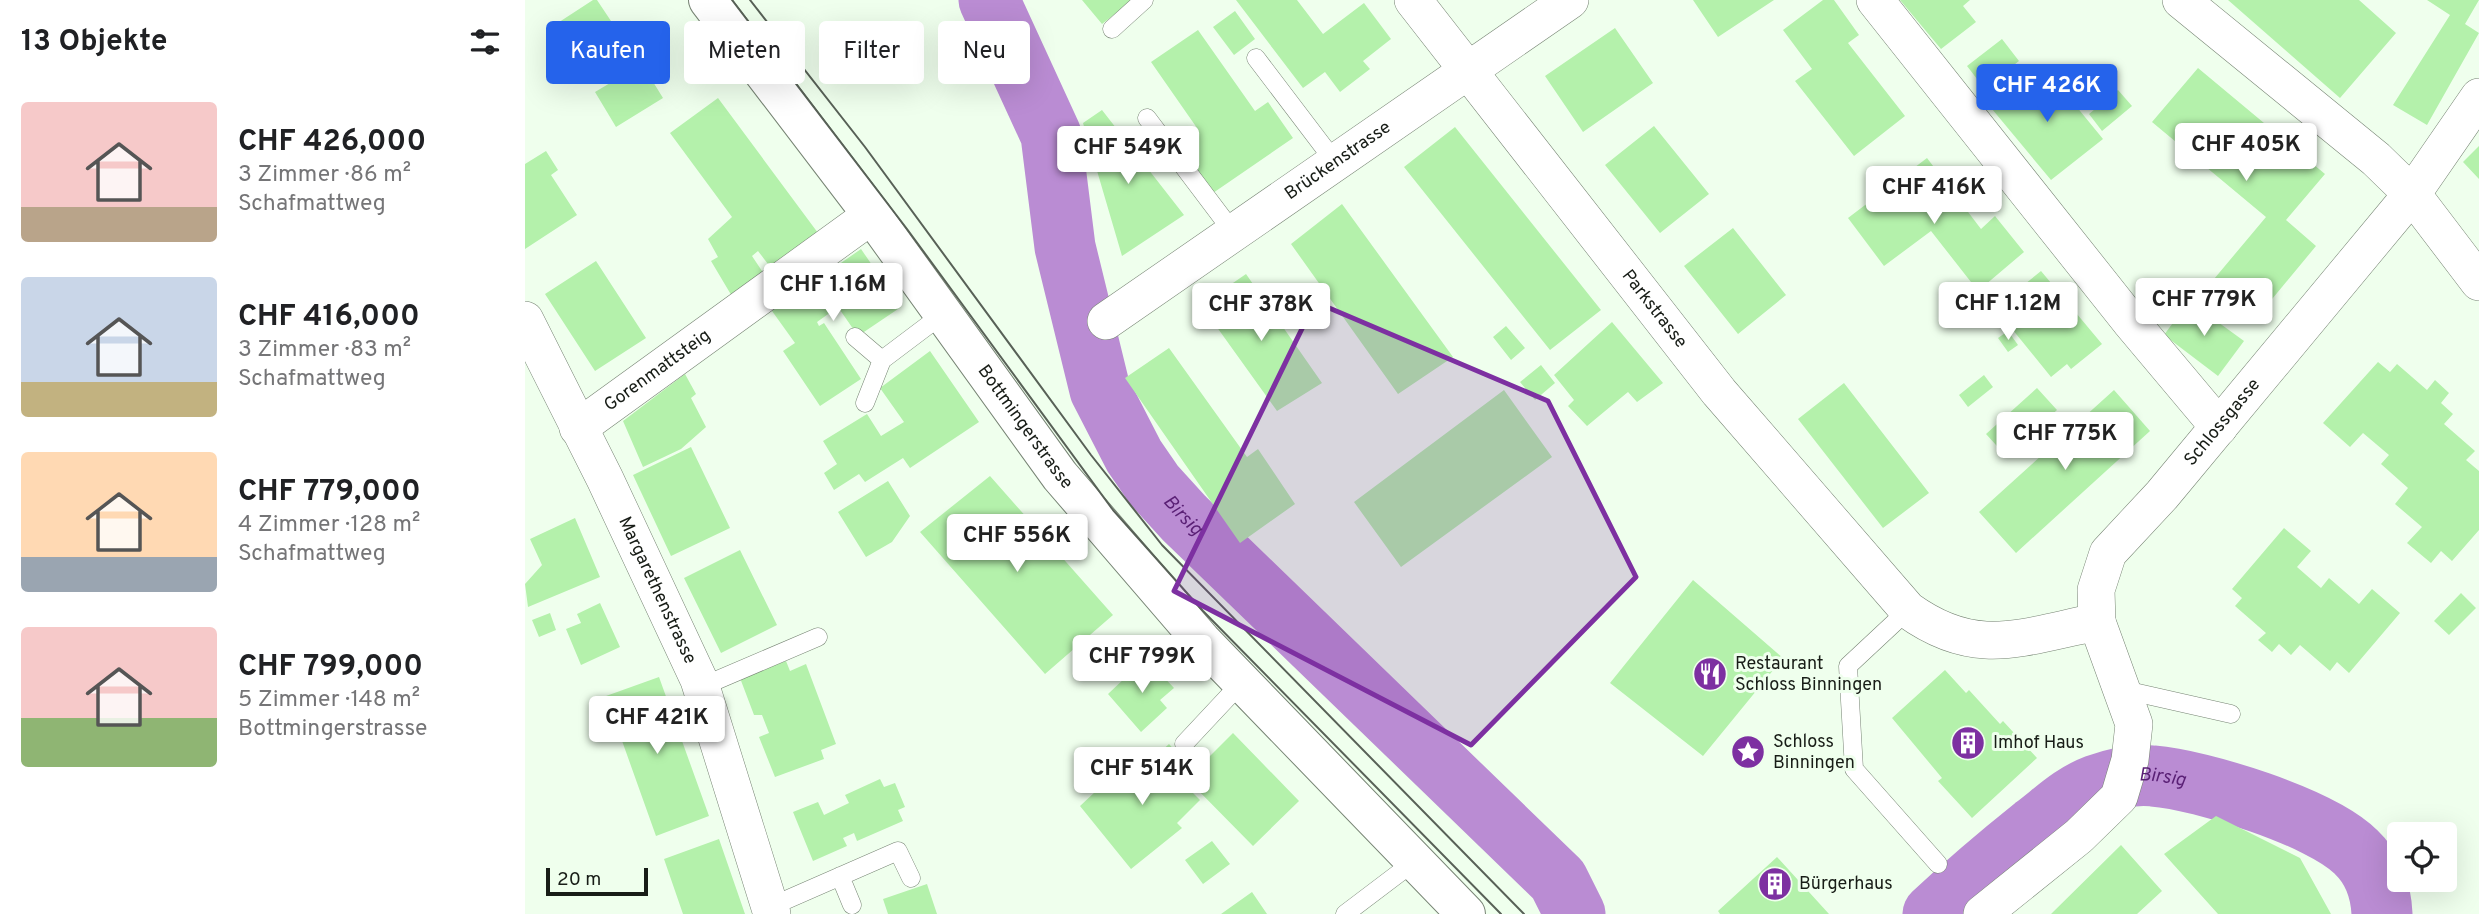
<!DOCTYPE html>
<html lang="de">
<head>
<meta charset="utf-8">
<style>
  body { margin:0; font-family:Overpass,sans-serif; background:#f2f2f2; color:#202124; height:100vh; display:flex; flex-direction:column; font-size:26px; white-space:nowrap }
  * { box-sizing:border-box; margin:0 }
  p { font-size:23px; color:#757577 }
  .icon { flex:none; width:38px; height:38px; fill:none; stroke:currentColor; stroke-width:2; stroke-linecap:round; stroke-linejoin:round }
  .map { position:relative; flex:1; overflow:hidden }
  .panel { display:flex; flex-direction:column; background:#fff; width:525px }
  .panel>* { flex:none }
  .hud { position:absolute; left:21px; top:21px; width:665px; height:63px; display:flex; gap:14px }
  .fabs { position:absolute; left:1862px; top:822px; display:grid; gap:14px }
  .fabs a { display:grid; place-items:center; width:70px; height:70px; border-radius:7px; background:#fff; box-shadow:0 7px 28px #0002; font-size:35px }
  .scale { position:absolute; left:21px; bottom:18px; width:102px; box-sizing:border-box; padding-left:7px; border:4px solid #181d17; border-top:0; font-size:19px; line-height:24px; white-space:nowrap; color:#181d17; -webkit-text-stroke:5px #efffed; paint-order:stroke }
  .price { position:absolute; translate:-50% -60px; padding:0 16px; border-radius:7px; background:#fff; color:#222; font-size:23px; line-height:46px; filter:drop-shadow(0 2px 4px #0008) }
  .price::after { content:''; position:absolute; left:50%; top:42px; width:21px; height:16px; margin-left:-10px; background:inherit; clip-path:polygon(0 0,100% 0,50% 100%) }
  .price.active { background:#2563eb; color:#fff }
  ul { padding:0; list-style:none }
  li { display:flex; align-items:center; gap:21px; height:175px; padding:0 21px }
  li span { display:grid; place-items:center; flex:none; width:196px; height:140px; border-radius:7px; color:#555 }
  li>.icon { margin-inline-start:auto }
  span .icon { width:84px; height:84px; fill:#fffc; stroke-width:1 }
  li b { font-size:30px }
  h2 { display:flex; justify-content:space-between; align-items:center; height:84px; padding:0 21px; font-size:30px }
  .tag { padding:0 24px; border-radius:7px; background:#fff; box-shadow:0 7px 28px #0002; font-size:24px; line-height:63px }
  .tag.active { background:#2563eb; color:#fff }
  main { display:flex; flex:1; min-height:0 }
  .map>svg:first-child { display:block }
</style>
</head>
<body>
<main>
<section class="panel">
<h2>13 Objekte<svg class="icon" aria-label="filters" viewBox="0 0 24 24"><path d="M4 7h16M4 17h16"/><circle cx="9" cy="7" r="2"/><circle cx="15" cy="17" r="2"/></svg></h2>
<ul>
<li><span style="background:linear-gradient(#f6c9c9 75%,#b9a48a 0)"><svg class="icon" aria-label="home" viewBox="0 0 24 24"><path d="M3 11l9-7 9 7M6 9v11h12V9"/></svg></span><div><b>CHF 426,000</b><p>3 Zimmer · 86 m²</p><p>Schafmattweg</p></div></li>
<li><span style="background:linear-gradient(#c9d6e8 75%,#c2b280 0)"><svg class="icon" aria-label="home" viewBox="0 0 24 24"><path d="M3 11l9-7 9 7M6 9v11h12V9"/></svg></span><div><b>CHF 416,000</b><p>3 Zimmer · 83 m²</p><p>Schafmattweg</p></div></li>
<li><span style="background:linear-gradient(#ffd9b3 75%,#9aa5b1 0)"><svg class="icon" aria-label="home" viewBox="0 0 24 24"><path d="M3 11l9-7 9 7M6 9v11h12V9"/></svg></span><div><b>CHF 779,000</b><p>4 Zimmer · 128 m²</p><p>Schafmattweg</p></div></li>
<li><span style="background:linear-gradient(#f6c9c9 65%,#8fb573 0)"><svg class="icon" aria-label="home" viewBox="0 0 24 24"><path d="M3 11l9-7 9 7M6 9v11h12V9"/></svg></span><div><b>CHF 799,000</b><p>5 Zimmer · 148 m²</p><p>Bottmingerstrasse</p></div></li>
</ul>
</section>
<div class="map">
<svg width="1954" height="914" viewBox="0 0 1954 914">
  <rect width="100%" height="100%" fill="#efffed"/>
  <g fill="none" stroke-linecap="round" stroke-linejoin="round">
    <g stroke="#ba8cd3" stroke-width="61">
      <path id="s1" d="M464,0L526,135L540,247L575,390L609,456L629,485L659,518L1033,880L1050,914"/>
      <path id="s2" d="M1408,914C1441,883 1474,855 1509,827C1529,812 1547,794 1571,785C1588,779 1610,774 1628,776C1677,780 1796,817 1831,852C1848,868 1856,891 1857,914"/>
    </g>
  </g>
  <path fill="#b4f1ab" d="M68,0H72L96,36L51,66L25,28Z
    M557,0H608L577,24Z
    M711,0H772L798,34L839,3L866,39L838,61L845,69L815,92L800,72L778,88Z
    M1168,0H1249L1193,37Z
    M1298,0H1309L1334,35L1323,43L1380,116L1329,156L1270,81L1287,69L1258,30Z
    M1375,0H1445L1438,6L1451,22L1416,49Z
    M1703,0H1834L1871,33L1815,98Z
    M1902,0H1954L1940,24L1954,33L1902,125L1868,105L1925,15Z
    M710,11L730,39L709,55L688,27Z
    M1090,28L1128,83L1058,132L1020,76Z
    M673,30L730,111L743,102L768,138L688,193L653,142L672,128L626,62Z
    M1477,39L1494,61L1459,88L1442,66Z
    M117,64L138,98L91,127L70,92Z
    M1519,67L1578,139L1526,180L1467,109Z
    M1563,67L1574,82L1554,98L1542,83Z
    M1673,68L1800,174L1761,220L1791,246L1733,316L1689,279L1741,217L1627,122Z
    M1593,90L1607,106L1577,131L1564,114Z
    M193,98L293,233L246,268L233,251L227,256L241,277L208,298L186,261L193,257L183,239L207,217L145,133Z
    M577,110L659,215L597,256L558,123Z
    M1129,126L1184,194L1135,233L1080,165Z
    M930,127L1076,310L1025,350L879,167Z
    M1954,146V179L1938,162Z
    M21,151L33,170L26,175L52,215L0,249V164Z
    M1402,158L1456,229L1470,216L1499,252L1453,291L1406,231L1359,266L1323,218Z
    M817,204L928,357L873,394L766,244Z
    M1208,228L1261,295L1213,334L1159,266Z
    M336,249L376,307L333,336L313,307L292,322L294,326L299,323L336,379L295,406L258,351L270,343L247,311Z
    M71,261L121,338L70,371L20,294Z
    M1516,271L1577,344L1546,369L1542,364L1526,377L1470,308Z
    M721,274L797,383L752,411L676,305Z
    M1664,301L1719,341L1693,376L1639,335Z
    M1087,322L1138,383L1112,402L1103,392L1062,426L1043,406L1049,400L1029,375Z
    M981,326L1000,348L986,360L968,337Z
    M1483,331L1493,345L1483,352L1473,338Z
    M644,348L722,457L733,449L770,504L715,543L600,378Z
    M405,351L454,422L385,468L378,458L340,482L334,474L309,490L299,473L312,464L298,441L342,414L356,436L379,422L355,388Z
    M1853,362L1865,372L1872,364L1902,390L1910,380L1924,393L1916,403L1928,414L1919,424L1950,451L1941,460L1954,471V530L1927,561L1916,551L1906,563L1882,543L1897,527L1870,504L1883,488L1856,464L1864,455L1838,433L1825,447L1798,423Z
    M1016,365L1030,383L1010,400L995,382Z
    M160,374L171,394L166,398L181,427L156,449L118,467L98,421Z
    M1459,375L1468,387L1443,407L1434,395Z
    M1319,383L1404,493L1358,528L1273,419Z
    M1512,388L1532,410L1481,456L1461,434Z
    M979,390L1027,457L876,567L829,502Z
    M1589,390L1625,431L1491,553L1454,512Z
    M166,447L205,528L146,556L108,475Z
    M465,476L588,615L520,674L395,532Z
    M363,481L385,516L367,542L341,557L313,512Z
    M50,518L75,577L3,607L0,584L17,565L5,539Z
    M1759,528L1786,551L1772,567L1796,588L1804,578L1834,604L1847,589L1875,613L1824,673L1812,662L1805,671L1775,645L1766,655L1754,644L1747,652L1733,640L1741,633L1710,606L1717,598L1707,589Z
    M215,550L252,625L196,653L159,578Z
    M1168,580L1258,658L1178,756L1085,683Z
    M1936,593L1951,608L1924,635L1909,621Z
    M75,603L95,647L56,665L41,629L56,623L52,614Z
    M25,613L31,630L14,637L7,620Z
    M621,658L649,688L635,700L642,708L616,732L583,694Z
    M261,661L265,671L281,664L311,744L296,750L299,759L250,777L234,737L244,733L237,715H229L215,678Z
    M1420,670L1441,693L1444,690L1475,724L1478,721L1512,758L1447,818L1413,781L1417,778L1367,718Z
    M134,677L184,816L131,836L81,696Z
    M708,733L774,801L728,846L662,779Z
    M644,744L660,762L648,773L675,800L652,823L657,828L606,869L555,806L601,763L611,774Z
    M355,779L359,787L370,783L380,807L373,810L378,821L332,841L329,833L318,838L322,846L288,861L268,812L293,802L299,815L324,803L320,795Z
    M1691,816L1775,858L1806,914H1693L1639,854Z
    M194,839L220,914H158L139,859Z
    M687,841L705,864L678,884L660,860Z
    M1596,845L1637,891L1612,914H1526Z
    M1252,857L1304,914H1195L1193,911Z
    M402,884L412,914H363L358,899Z
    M727,892L742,914H696Z"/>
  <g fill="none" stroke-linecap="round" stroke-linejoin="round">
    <g stroke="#778474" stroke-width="19">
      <path id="lane" d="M587,29L619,0
        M731,58L810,162
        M622,118L708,232
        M330,337L357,360
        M340,403L357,360L418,314
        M1383,610L1323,666L1329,769L1413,864
        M176,687L293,637
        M1598,696L1613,693L1706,714
        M659,744L717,682
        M315,876L327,905
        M245,907L373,851L386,878
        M820,914L890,861"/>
    </g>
    <g stroke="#778474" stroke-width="38">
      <g id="street">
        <path id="s3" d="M888,0L1194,392L1383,610C1451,659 1496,637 1572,622L1571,590L1583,553L1637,495L1887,194L1954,97"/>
        <path d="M1350,0L1605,321L1694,427"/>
        <path d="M1656,0L1851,159L1887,194L1954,282"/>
        <path id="s4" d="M0,320L80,479L174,680L247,914"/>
        <path id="s5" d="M581,321L1045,0"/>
        <path id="s6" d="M53,428L347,215"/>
        <path d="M1457,914L1554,836L1594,797L1605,760L1609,724L1572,622"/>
      </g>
    </g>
    <g stroke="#778474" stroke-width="40">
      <g id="secondary">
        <path id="s7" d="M183,0L347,215L535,476L677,641L941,914"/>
      </g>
    </g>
    <use href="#lane" stroke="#fff" stroke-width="18"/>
    <use href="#street" stroke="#fff" stroke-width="37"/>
    <use href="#secondary" stroke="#fff" stroke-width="38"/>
    <path stroke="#586157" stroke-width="2" d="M207,0L382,229L588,510L678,611L976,914
      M225,0L340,147L566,455L637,545L999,914"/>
  </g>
  <path fill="#7d30a1" fill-opacity="0.2" stroke="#7d30a1" stroke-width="5" stroke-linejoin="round" d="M790,302L1023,401L1111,577L946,745L649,591Z"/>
  <defs>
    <g id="restaurant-disc" transform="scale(1.75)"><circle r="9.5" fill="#7d30a1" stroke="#efffed"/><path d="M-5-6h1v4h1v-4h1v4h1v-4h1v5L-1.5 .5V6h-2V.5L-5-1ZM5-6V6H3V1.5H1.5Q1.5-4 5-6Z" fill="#fff"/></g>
    <g id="building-disc" transform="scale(1.75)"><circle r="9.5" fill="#7d30a1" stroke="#efffed"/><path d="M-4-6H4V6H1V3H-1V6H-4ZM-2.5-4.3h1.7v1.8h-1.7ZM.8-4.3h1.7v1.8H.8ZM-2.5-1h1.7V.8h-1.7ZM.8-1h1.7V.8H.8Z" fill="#fff"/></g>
    <g id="sight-disc" transform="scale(1.75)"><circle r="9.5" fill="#7d30a1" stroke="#efffed"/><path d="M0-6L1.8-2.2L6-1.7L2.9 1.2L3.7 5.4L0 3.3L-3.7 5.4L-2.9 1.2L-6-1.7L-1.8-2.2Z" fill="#fff"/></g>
  </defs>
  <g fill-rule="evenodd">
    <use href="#restaurant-disc" x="1185" y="674"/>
    <use href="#building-disc" x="1443" y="743"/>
    <use href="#sight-disc" x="1223" y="752"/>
    <use href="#building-disc" x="1250" y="884"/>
  </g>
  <g text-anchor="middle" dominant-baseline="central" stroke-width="6" stroke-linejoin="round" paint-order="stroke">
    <g font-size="18" fill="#181d17" stroke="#efffed">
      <text stroke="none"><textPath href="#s5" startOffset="282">Brückenstrasse</textPath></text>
      <text stroke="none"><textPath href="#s3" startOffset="392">Parkstrasse</textPath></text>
      <text stroke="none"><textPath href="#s6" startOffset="98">Gorenmattsteig</textPath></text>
      <text stroke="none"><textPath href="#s3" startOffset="1228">Schlossgasse</textPath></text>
      <text stroke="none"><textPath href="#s7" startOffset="532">Bottmingerstrasse</textPath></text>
      <text stroke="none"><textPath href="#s4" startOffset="301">Margarethenstrasse</textPath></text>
    </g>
    <g font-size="18" fill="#181d17" stroke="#efffed" text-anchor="start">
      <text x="1210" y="664">Restaurant<tspan x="1210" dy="21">Schloss Binningen</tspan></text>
      <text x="1248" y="742">Schloss<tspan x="1248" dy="21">Binningen</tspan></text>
      <text x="1468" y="743">Imhof Haus</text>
      <text x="1274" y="884">Bürgerhaus</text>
    </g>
    <g font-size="19" font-style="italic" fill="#5a2075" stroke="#efffed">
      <text stroke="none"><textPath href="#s1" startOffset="560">Birsig</textPath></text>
      <text stroke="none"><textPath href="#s2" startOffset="276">Birsig</textPath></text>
    </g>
  </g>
</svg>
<div class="fabs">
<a><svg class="icon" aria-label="locate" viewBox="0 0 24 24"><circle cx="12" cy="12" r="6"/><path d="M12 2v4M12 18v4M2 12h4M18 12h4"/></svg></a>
</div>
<div class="scale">20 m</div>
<b class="price active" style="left:1522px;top:124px">CHF 426K</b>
<b class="price" style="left:1721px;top:183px">CHF 405K</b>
<b class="price" style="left:603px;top:186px">CHF 549K</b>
<b class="price" style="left:1409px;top:226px">CHF 416K</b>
<b class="price" style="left:308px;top:323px">CHF 1.16M</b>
<b class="price" style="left:1679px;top:338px">CHF 779K</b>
<b class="price" style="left:1483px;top:342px">CHF 1.12M</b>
<b class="price" style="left:736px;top:343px">CHF 378K</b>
<b class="price" style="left:1540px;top:472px">CHF 775K</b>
<b class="price" style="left:492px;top:574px">CHF 556K</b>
<b class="price" style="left:617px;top:695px">CHF 799K</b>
<b class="price" style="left:132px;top:756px">CHF 421K</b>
<b class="price" style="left:617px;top:807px">CHF 514K</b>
<div class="hud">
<a class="tag active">Kaufen</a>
<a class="tag">Mieten</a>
<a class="tag">Filter</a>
<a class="tag">Neu</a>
</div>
</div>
</main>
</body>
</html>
